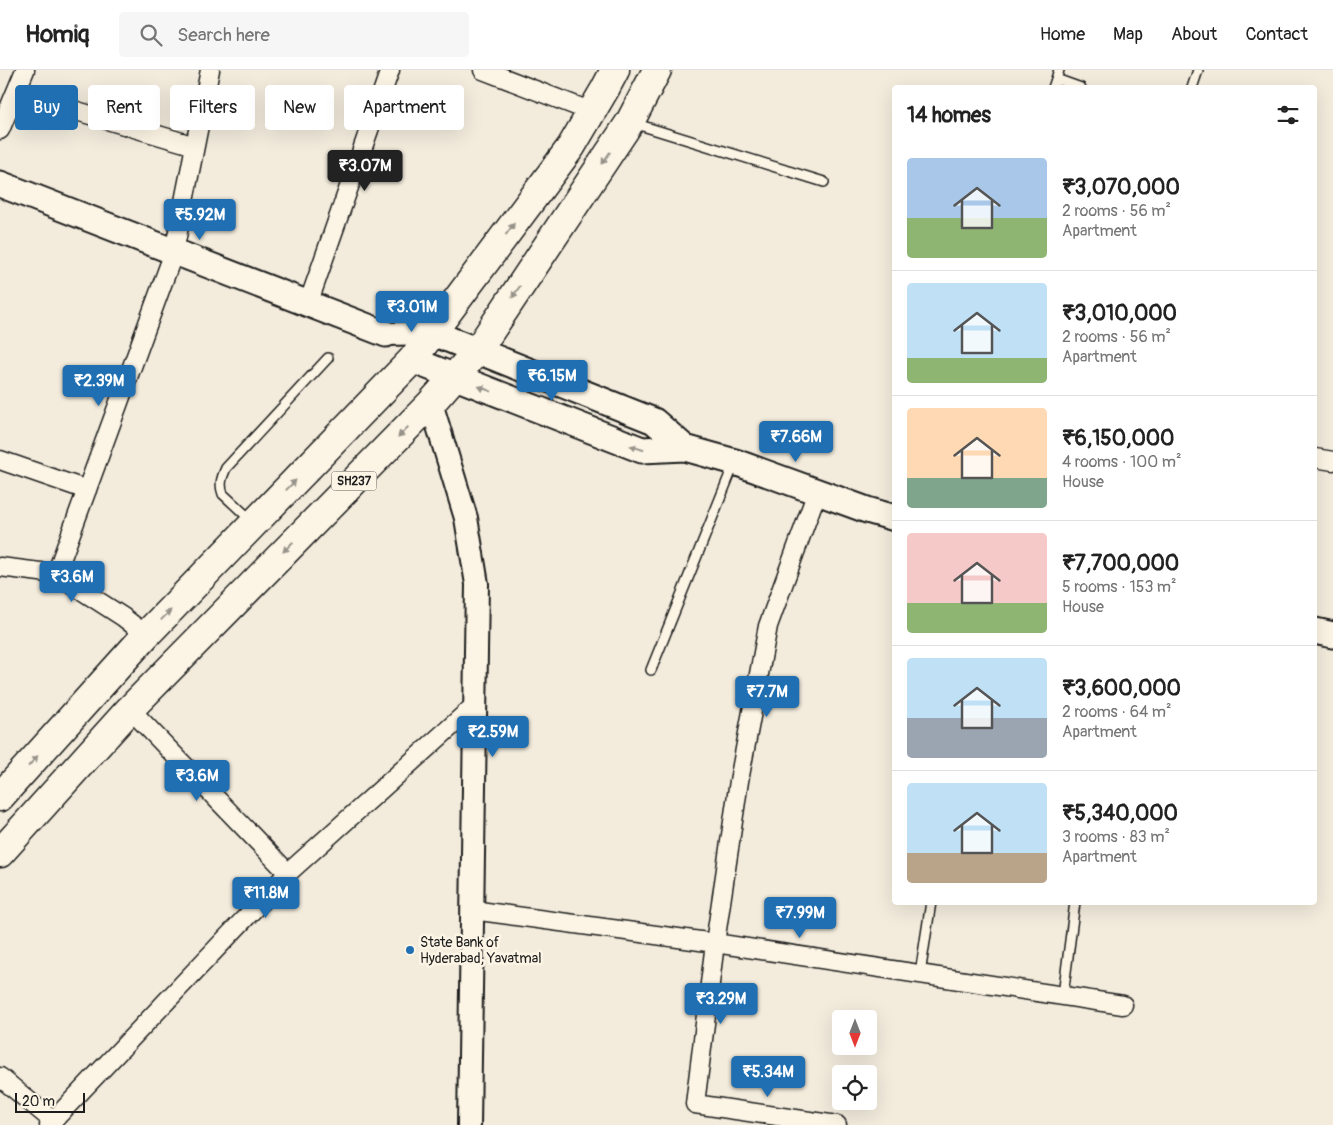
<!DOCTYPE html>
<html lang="en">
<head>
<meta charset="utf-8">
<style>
  body { margin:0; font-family:Pangolin,sans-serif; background:#f6f6f6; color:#222; height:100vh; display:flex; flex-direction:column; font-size:19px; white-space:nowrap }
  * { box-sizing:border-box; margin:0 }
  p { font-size:16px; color:#767676 }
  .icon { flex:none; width:28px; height:28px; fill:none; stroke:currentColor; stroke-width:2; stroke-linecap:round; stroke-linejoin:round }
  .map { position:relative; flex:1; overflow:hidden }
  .side { position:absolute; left:892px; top:15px; width:425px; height:820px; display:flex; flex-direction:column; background:#fff; border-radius:5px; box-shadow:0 5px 20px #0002 }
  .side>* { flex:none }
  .banner { position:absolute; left:15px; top:15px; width:475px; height:45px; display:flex; gap:10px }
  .needle { width:32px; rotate:180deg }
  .controls { position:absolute; left:832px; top:940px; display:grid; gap:10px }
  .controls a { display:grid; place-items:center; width:45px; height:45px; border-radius:5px; background:#fff; box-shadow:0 5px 20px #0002; font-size:25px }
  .scale { position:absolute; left:15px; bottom:12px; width:70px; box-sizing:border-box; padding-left:5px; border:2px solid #1c1c1c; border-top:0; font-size:14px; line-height:18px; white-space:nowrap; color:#1c1c1c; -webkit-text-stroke:4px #fcf5e5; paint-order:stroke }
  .price { position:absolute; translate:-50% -42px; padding:0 11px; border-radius:5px; background:#1f6fb2; color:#fff; font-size:16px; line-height:32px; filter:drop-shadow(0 1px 2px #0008) }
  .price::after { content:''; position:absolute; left:50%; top:30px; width:15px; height:11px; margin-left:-8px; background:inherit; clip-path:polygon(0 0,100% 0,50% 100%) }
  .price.current { background:#222; color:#fff }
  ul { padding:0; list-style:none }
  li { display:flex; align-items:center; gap:15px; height:125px; padding:0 15px }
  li+li { border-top:1px solid #e0e0e0 }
  li span { display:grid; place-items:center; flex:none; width:140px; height:100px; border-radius:5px; color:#555 }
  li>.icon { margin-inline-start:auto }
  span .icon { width:60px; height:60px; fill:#fffc; stroke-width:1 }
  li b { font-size:21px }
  h2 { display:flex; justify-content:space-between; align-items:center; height:60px; padding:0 15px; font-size:21px }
  .tag { padding:0 18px; border-radius:5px; background:#fff; box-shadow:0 5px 20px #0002; font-size:18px; line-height:45px }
  .tag.current { background:#1f6fb2; color:#fff }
  header { display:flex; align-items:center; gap:30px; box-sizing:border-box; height:70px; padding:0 25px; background:#fff; border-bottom:1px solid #e0e0e0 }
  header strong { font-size:24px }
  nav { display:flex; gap:28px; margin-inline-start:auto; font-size:18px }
  .search { width:350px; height:45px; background:#f6f6f6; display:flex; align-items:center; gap:12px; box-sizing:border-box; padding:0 18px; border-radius:5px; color:#767676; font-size:19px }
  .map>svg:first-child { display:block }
</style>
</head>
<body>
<header>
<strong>Homiq</strong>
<div class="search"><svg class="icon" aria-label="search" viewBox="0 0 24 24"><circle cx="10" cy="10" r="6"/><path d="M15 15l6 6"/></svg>Search here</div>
<nav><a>Home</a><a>Map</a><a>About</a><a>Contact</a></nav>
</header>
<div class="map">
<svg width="1333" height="1055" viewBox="0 0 1333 1055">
  <rect width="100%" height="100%" fill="#f3ecdd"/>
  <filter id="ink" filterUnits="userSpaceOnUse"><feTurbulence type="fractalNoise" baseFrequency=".02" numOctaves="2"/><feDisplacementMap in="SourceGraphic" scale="10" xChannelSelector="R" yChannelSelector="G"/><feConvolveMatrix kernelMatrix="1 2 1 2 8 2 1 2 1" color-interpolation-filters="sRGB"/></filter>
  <g filter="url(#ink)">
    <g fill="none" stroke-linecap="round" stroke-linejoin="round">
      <g stroke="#1c1c1c" stroke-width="12">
        <path id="service" d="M1056,9L1081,18
          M1053,18L1059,0
          M1192,18L1198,0
          M633,53L824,112
          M252,451L223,424C219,414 222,407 226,398L328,288
          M651,600L734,394
          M920,904L931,832
          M1063,925L1075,832"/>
      </g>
      <g stroke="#1c1c1c" stroke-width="21">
        <path id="minor" d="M483,0L592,42
          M16,23L195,76
          M0,60L25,0
          M308,234L390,0
          M1315,388L1333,391
          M0,390L87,420
          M817,422L768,556L739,711L715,873L695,1034L837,1055
          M0,497L56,504L123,547L146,565
          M56,504L174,182L210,0
          M130,639L288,803
          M472,840L715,873L1123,935
          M0,1007L53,1051
          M49,1055L288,803L475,635"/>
      </g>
      <g stroke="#1c1c1c" stroke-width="26">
        <path id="tertiary" d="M386,264L433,263
          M431,333L466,448L477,514L469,1055"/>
      </g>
      <g stroke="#1c1c1c" stroke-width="29">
        <path id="secondary" d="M0,114L386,264
          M433,263L654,351L685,378
          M412,290L642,380L685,378L735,392L867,440L895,448
          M1315,561L1333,565"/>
      </g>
      <g stroke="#1c1c1c" stroke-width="31">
        <path id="primary" d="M0,727L146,565L412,290L571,77L605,19L615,0
          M0,783L130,639L431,333L477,281L630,52L657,0"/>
      </g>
      <use href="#service" stroke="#fcf5e5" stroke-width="9"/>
      <use href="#minor" stroke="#fcf5e5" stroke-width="18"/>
      <use href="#tertiary" stroke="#fcf5e5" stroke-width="22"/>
      <use href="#secondary" stroke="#fcf5e5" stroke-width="25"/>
      <use href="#primary" stroke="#fcf5e5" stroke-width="28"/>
    </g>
    <defs><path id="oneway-solid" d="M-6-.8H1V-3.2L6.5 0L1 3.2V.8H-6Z" transform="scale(1.25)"/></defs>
    <g fill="#97938b">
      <use href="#oneway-solid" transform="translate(606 88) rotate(124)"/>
      <use href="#oneway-solid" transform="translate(510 159) rotate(-54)"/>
      <use href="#oneway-solid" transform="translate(516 222) rotate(124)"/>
      <use href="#oneway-solid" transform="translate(485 319) rotate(-159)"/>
      <use href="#oneway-solid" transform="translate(403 362) rotate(135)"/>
      <use href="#oneway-solid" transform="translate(637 378) rotate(-162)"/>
      <use href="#oneway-solid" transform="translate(291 415) rotate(-46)"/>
      <use href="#oneway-solid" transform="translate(288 477) rotate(135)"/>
      <use href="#oneway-solid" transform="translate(166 545) rotate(-46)"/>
      <use href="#oneway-solid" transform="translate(33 691) rotate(-48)"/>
    </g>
  </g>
  <circle fill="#1f6fb2" stroke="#fcf5e5" stroke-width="2" cx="410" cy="880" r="5"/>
  <g text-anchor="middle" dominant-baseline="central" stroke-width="5" stroke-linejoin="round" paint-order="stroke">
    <rect fill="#fcf5e5" stroke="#5f5d58" stroke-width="1" x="331.5" y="401.5" width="45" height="19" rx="4"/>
    <g font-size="12" font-weight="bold" fill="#1c1c1c">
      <text x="354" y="411">SH237</text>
    </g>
    <g font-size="14" fill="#1c1c1c" stroke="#fcf5e5" text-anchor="start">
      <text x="420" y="872">State Bank of<tspan x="420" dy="16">Hyderabad, Yavatmal</tspan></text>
    </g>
  </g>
</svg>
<div class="controls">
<a><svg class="needle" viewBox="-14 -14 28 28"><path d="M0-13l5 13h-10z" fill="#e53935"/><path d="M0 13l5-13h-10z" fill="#767676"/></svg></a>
<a><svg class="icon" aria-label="locate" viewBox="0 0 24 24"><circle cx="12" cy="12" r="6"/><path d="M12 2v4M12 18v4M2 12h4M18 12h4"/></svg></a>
</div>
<div class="scale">20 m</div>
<b class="price current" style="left:365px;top:122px">₹3.07M</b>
<b class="price" style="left:200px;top:171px">₹5.92M</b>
<b class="price" style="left:412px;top:263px">₹3.01M</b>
<b class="price" style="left:552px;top:332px">₹6.15M</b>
<b class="price" style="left:99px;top:337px">₹2.39M</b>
<b class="price" style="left:796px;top:393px">₹7.66M</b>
<b class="price" style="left:72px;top:533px">₹3.6M</b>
<b class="price" style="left:767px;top:648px">₹7.7M</b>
<b class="price" style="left:493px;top:688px">₹2.59M</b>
<b class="price" style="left:197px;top:732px">₹3.6M</b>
<b class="price" style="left:266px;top:849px">₹11.8M</b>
<b class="price" style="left:800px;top:869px">₹7.99M</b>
<b class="price" style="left:721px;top:955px">₹3.29M</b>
<b class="price" style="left:768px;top:1028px">₹5.34M</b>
<div class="banner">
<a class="tag current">Buy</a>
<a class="tag">Rent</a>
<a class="tag">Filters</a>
<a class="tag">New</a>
<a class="tag">Apartment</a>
</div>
<section class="side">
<h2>14 homes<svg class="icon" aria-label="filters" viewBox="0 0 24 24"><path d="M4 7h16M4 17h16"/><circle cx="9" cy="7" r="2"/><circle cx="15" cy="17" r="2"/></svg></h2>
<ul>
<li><span style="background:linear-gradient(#a9c7e8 60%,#8fb573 0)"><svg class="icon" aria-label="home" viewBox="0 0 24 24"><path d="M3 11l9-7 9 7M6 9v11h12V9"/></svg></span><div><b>₹3,070,000</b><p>2 rooms · 56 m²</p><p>Apartment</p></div></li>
<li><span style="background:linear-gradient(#bfe0f5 75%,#8fb573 0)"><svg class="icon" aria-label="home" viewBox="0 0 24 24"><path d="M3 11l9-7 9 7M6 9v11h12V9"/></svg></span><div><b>₹3,010,000</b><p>2 rooms · 56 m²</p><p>Apartment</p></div></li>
<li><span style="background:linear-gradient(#ffd9b3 70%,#7fa58c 0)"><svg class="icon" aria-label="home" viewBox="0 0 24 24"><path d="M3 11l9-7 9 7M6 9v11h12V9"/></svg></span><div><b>₹6,150,000</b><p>4 rooms · 100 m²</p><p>House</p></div></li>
<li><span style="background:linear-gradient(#f6c9c9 70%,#8fb573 0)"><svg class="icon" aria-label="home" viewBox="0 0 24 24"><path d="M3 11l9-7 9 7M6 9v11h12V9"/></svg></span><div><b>₹7,700,000</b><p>5 rooms · 153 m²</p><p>House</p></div></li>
<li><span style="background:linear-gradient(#bfe0f5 60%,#9aa5b1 0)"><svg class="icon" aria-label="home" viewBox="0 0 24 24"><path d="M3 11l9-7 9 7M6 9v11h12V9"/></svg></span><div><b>₹3,600,000</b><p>2 rooms · 64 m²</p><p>Apartment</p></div></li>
<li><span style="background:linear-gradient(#bfe0f5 70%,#b9a48a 0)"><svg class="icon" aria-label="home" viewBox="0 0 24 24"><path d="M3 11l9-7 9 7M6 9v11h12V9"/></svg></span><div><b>₹5,340,000</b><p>3 rooms · 83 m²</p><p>Apartment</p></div></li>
</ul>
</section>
</div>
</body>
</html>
